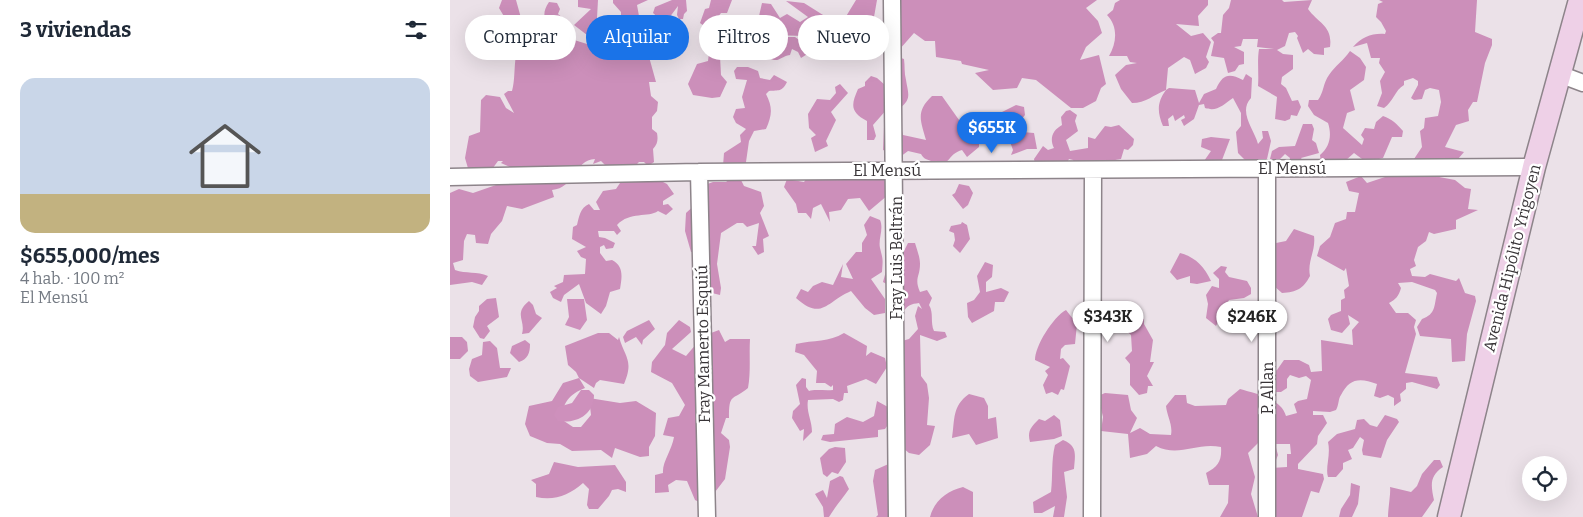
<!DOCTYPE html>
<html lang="es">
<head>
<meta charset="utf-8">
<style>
  body { margin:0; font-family:Bitter,serif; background:#f2f2f3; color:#1f2937; height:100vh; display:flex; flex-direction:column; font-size:19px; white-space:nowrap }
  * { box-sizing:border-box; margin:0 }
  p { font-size:16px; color:#747a83 }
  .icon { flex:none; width:28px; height:28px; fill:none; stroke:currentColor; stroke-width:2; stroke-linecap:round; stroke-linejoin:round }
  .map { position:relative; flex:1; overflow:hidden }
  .panel { display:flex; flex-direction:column; background:#fff; width:450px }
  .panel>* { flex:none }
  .hud { position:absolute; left:15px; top:15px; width:475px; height:45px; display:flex; gap:10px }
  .tools { position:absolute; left:1072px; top:456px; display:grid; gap:10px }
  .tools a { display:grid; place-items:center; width:45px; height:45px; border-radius:50%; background:#fff; box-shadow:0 5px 20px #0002; font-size:25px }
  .price { position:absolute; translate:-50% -42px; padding:0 11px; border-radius:18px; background:#fff; color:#222; font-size:16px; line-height:32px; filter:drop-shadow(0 1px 2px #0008) }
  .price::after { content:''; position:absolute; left:50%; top:30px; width:15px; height:11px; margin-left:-8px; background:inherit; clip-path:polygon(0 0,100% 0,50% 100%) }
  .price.selected { background:#1a73e8; color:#fff }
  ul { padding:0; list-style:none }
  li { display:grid; align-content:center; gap:10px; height:265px; padding:0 20px }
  li span { display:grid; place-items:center; height:155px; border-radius:15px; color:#555 }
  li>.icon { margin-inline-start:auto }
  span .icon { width:90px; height:90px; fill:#fffc; stroke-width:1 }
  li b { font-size:21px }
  h2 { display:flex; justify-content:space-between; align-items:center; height:60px; padding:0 20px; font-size:21px }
  .chip { padding:0 18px; border-radius:22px; background:#fff; box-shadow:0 5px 20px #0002; font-size:18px; line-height:45px }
  .chip.selected { background:#1a73e8; color:#fff }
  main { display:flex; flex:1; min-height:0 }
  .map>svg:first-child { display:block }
</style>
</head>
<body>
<main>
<section class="panel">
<h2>3 viviendas<svg class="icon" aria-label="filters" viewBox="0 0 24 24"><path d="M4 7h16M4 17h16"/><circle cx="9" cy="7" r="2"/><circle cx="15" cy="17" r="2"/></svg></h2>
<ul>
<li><span style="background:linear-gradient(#c9d6e8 75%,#c2b280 0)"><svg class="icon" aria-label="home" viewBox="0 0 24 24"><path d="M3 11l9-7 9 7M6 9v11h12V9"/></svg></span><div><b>$655,000/mes</b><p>4 hab. · 100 m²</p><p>El Mensú</p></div></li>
</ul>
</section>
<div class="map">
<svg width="1133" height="517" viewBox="0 0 1133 517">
  <rect width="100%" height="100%" fill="#ebe1e8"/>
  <path fill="#cc8fba" d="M52,0H66L71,18L62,16L58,23L49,8Z
    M128,0H148L147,18C163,32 163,49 188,41L196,46L206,82H199L201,96L208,102L207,111L202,117V129L207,133C208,139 208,144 203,149L204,162L198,166L194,162H189L184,167L155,165L151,161L143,164L145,159C124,160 125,188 102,190L104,197L72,209L57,206L52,221L41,234L38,244L26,243L25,235L17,234L14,241L13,260L3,263L5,270C16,274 27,271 38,276L32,285L22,282L0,285V193L9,189L23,193L46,185L52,182L62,168L51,163L53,161H48L40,172L22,182L15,158L19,136L30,132L31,100L36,95L50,97L56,108L64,113L54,94L58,91H62C65,81 64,67 66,55L62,49L64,42C80,41 76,46 87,49C99,53 111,46 121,39L137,44V35L124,25L141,9L128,7Z
    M163,0H198L187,5L189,16L181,19L179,24H171V12L163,3Z
    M222,0H236L237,11L234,14L233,19H229L227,15L228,6L219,18L211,20L203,13L205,7Z
    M261,0H282L277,13H271L265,21L254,26L250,23L255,9L259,8Z
    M406,0H427L424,17L427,23L410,31L399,23H392Z
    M442,0H647L636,8L648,21L652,33L636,47L630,60L649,55L656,84L651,88L646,101L633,108H621L586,80L572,78L567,88L543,90L525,73L539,70L512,64L511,61L486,57L485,41H475L464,33L449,50L437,52L433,43L443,16Z
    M670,0H758V5L748,16L749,26L726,24L741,36L753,33L761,42L756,57L759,62L756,68L745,74L740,60L734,57L718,68L716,90L719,88L745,90L749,103L754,94L766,89C773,74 779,73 793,80L796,74L802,78L801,98C788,112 804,129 808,144L813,138L812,131H818L821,141L817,159L797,162L788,153L786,132L791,126V113L783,98C773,105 767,112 755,108L754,104L749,105L744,119L734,126L731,120L735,118L734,115L725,121L723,115L718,119L719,126H713C707,112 707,102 716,90C703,95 696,103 682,103L671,89L665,75L676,65L687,63L680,62L677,56H659C667,43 668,26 657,15L663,10L665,3Z
    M781,0H832L834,2L862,0L858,9C868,23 883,26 880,47L874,48V55L864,54L858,49L853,53L847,38L848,36L845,32L839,33L835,46L827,50L833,54L843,55V69L832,77L831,84L836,88L842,101L848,100L851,107L847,116L841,115L840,119L835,121L825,119L827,97L808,86C809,74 807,62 809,49H824L807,47L808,39H793L791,46L784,47L794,52V64L789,65L785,71L778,73L774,58L761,56L764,42L761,38L768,33H771L773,15L779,8Z
    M929,0H1027L1025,32L1042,39V45L1035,63L1027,102H1023L1018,110L1019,121L1006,125L995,147L1014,152L1008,159L966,163L964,159L972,147L970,131L974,128L975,118L988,116L991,102L989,90L980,88L975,90L972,99L964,100L961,98L968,85V81L963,78L954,81V85C945,90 943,102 934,108L927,106L932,93L930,81L935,72L929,63L930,58H921L917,43L903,47C912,37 922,33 935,34L936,31L931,22L926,17L928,4L933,2Z
    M336,1L354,3L381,20L376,33L367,43H359L355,36L320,35L321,27L309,16L312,3L321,4L330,18L337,14L350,22L358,17Z
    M99,2L107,3L110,9L108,14L114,19L113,28L103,31L101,38L97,39L91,36L94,31L99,30C95,18 91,14 99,2Z
    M334,37H345L359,47V53L351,58L348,52L342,49L340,55C329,57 329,64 317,57L323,52L322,43Z
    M900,51L910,58L916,67L914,80L900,90L905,110L897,113L893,128L912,145L914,139L911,135L915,128L924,129L926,122L933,116C942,119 947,124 953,131L952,137H942L933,158L916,162L904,153L895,161L871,163L870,155C880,147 882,135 878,123L864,115L858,106L859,100H868C874,92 873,83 879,75C885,66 894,60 900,51Z
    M259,53L270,56L271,75L277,82L270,97L262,98L243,95L238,84L247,64L258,61Z
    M448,57L454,59C455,66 454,73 456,80C458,93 462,99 450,108L449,119L453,135L476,140C471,121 465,112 482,96H492L514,127V139L529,132V147L517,157L512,150C495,155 502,169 481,161C476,159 474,159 471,154L458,151L450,157L433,150L434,127L441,121L438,108L423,125L426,136L424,140H417V121C400,112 401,105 408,89L415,86V82L421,76L427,78L435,85Z
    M287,67H298L308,71L310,78L320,80L324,75L337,82C332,92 329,90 319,91L316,94C323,108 322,115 316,129L304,131L299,141L295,169L273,166L274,153L291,142L290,135L296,129L286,123L283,117L286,109L295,108L292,97L297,80L286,79L284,71Z
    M390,84L398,93L381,112L386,120L376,141L378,146L365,152L361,138L366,135L359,128L358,114L367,99L380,100L386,93L385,87Z
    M566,105L574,107L575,115L571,120L572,132L584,133L587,149H577L561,155L563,150L559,139L560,127L556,133L550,132L547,122L548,114Z
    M620,110L627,115L625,121L628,131L616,140L620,151L638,148V137L645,139L655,126L661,127L669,125L684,139L683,145L678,150L674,149L671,159L642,164L637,161L625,165L623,160L619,159L616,164H585L584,159L593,146L598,150L604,148C599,138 603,130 612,125L611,117L616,111Z
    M853,124H862L864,129L862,140L866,143L869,153L851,158L856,165L839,164L840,158L835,154L826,163L820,159L822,151L829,147L845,146Z
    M761,137L780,139L772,160L754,161L761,151L751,147L752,139Z
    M191,171L217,184L224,194L213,201V205L218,204L223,209L216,215L208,211C198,218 180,211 167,225L171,231L167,235L164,231H148L149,237L155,238L165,243L163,248L156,249L154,245L150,247V253L156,261L162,260C174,266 172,277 170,289L160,292L156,306L151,314L136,303L129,284L114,295L111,302L103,298L100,292L107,288L104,286L113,282L114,275L135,274L136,259L131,257L127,251L136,247L122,239L123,227L127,225C129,217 130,208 139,204L144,210H150L146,202L153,191L166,189L172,180Z
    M968,173L1005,180L1015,188L1021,189L1018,209L1028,210L1006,220V229L984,234L979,232L976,241L968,247L964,260L966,266L960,269L962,276L975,277L980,274L1006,281L1009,278L1015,293L1025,296L1026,301L1017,334L1015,361L1002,362L1001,339L970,336L967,327L972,319C986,314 984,306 987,293L985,290L962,282L948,283L951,288C949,296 945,300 939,303L946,313H958L966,320L964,327L966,334L955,373L987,377L990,385L987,389L962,382L956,383V389L950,394L951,401L944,406V398L938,395L930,398L924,396L927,384C909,377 899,379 891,395C888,399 889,405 886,410L880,412L863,411V415H873L877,423L868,436L867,444L848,464V469L873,474L874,479L869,493L861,491L852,517H817L821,468L837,467V454H841L840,444H825L828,455L826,460H820L809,442L798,453L805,477L801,494L808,517H770L778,503L779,485H759L756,473C768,467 772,461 771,447C746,442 729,458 706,446L697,454L680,458L678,434L651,431L653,417L648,396L655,393L678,395L681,410L687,418L680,433L690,428L700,434L721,435C723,425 717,416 716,406L725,395H736L737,403L745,406L776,405L778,399L790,389C806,394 831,398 836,416L847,413L844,404L848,401L857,399L861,380L856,376L849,378L840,375L837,379V388L831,392H825L817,376L827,370L834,360H849L859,365L861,372L872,371L871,340L903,345L902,330L909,322L898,315L900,324L892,333L881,330L878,319L881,315L891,311V300L895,298L894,290L899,286L896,268L894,271L867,256L870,246L880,237L885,223L896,219L897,212H905L909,193L899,191L896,182L911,176L917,183L941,175L954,177Z
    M359,175L432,176L438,180V195L419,211L410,198L398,199L391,210L379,212L380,222L371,204L363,208L361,219L356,213H348L346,204L334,187L337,179L354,182Z
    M280,179L291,180L294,186L311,192L314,206L310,213L319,236L313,239L314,252L308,255L302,246H306L309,223L297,227L293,223H287L271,233L267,264L271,288L270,295L258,292L250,253L241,252L235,231L236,213L249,201V187L263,182H276Z
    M509,184L519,186L523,193L518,205L513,209L502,195L505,193Z
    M420,216L430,220C434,229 428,239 430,248C433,260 433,258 432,272L421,279L435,299V313L424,315L415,308L401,291C376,302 372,321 346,298L351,289L358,292L363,286L372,282L383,285L393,264L391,277L403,279L396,264L406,252H412V243L417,235L414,225Z
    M512,222L517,225L520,239L510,253L503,246L505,240L504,233L499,231L501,226L511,224Z
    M844,229L864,236C866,251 857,261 860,276C853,289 847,292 832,293L824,286L826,243L836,241Z
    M458,243H465C467,250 470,257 470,264C470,277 464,278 470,292L477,290L482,298L479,305C484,313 480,322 484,331L495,332L497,337L487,341L470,335L471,376L477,384L479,398L477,425L485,426L480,445L469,455L459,453L453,448L452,341L459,339L468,329L465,316L468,306L472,309L469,303C461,304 458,305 453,312L440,286L433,282L441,253L454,251Z
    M730,253C745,257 754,266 761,281L747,284L740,283V276L727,280L720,272Z
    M535,262L543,265L542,277L536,282V292L551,288L559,292L554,302H545L544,311L522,323L518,317L517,303L524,300L530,292L527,276Z
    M771,266L777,267L775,272L779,277L797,281L801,288V294L794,298L779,300L766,326L756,318L758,304L756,295L762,286L769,288V279L763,273Z
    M46,298L49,317L37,326L40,331L34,339L30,338L23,327L25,317L29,311V306L37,299Z
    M79,301L83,305L86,314L92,318L79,333L72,334C76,320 63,314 79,301Z
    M616,310L627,324L625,344L615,345L611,349L610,359L613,358L620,366L614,390L611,389L608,395L602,392L596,394L593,385L598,375L595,371L600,367L585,360C585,346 603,317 616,310Z
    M694,319V324L703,340L700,362H704L697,376L703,386H698L697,393L689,395L680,385V364L675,358L682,351L681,335L672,327L675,322Z
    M199,320L205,329L193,340L192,345L186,337L175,343L173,337L177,331Z
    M229,320L240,327L241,332L222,349L236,356L253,336L269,330L275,342L280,339H300C299,356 301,371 298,388C282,401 279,393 279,418H276L271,433L279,440L280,447L275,479L262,496L249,502L245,500L237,481L226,480L218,485L219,492L205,493V475L213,473C212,462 222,450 224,437L213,435L218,418L229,416L235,405L222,383L201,372L202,362L215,345L217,333Z
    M148,333H159L168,340L169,337C175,358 184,360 174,384L150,380L146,383L144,388L129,378L135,388C119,394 113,403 111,419L123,427H131L141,415L139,398L170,403L186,401L206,413L205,436L199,447V456L190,457L165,448L162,458L151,450L122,451L110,444L97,443L80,436L75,424L79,406L102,401L113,383L129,378L126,372L118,365L115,346Z
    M394,333L417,346L416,356L421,352L435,358L437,367L426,384L416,379L397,386L398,393H394L393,400L389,402L383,399L358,400C356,412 362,420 362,432L353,441L354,429L350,431L342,418L343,411L350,404L346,385L352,378L356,379V387L359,391C364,389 376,391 383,390V385L381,387L375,383H366L367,371L354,355L345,352L346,344C364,340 379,342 394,333Z
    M0,337H12L17,342L18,351L10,359H0Z
    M75,340L80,344C80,353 78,359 69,362L60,353L62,346Z
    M40,341L47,348L50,368H61L57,377L28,382L20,376L19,369L22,359L32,355L33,342Z
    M519,394L534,398L538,406V419L546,417L548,438L526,445L519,434L502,438C505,419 502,406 519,394Z
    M427,401L447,412L435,429L428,430V437L380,442L371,440L373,435L384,434L385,424L397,417L413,422L424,416Z
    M604,415L610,420L612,436L604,439L580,442C577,431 581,427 589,419L595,421Z
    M935,415L947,419L949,422L937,440L931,458L913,455L912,450L914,440L910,437L903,448L898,450L902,459L893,463V469L886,477H878C875,468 881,455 878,442L887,434L905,429L907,420L914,419L920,425L927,427Z
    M613,440C628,446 625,455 624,469L614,472L617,497L614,517H603L605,506L592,513H584L583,502L601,492C603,476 601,461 605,445Z
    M385,447L395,448L396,462L388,474L382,472L377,477L373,474L370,458L379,449Z
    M984,460H990L993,467C979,476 981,486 984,500L972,517H938C938,508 941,493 940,487L961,492L967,486L972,474Z
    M104,462L128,467L165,465L176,482V492L168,489L162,490L159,496L148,509H139L137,505L139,489L133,483C119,495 105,501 86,497V484L81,480L99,474Z
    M443,462C461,476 456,497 452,517H426L428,515L423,481L425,470Z
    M390,476L393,477L399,489C392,499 385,507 379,517H374L373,507L365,494L373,490L377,498L380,481Z
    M901,483L910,486L908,504L902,517H889L891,509L900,495Z
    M513,487L523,492V517H480C484,501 497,491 513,487Z"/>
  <path fill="#ce90bc" d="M117,299H134L137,320L130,330L115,325L119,317Z
    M131,390H139L144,395C144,415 126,424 108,421L104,415L108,407L122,403Z"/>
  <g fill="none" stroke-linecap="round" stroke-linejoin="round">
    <g stroke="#8d848a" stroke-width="19">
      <path id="street" d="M442,0L447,517
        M1109,74L1133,83
        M817,169V517
        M249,172L257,517
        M0,177L249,172L1084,167
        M642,517L643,170"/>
    </g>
    <g stroke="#8d848a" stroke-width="25">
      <path id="secondary" d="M999,517L1084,167L1130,0"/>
    </g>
    <use href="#street" stroke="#fff" stroke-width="16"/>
    <use href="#secondary" stroke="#eed0e7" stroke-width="22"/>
  </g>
  <g text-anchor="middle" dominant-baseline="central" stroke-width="4.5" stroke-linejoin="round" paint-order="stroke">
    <g font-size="16" fill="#383437" stroke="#fff">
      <text x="842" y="168">El Mensú</text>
      <text x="437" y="170">El Mensú</text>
      <text transform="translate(446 258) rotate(-90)">Fray Luis Beltrán</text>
      <text transform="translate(1062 258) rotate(-76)">Avenida Hipólito Yrigoyen</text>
      <text transform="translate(253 344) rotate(-91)">Fray Mamerto Esquiú</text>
      <text transform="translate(817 388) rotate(-90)">P. Allan</text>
    </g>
  </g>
</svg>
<div class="tools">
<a><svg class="icon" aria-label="locate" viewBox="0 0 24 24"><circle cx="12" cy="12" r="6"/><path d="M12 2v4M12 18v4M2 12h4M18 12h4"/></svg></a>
</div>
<b class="price selected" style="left:542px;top:154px">$655K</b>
<b class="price" style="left:658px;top:343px">$343K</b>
<b class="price" style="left:802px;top:343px">$246K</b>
<div class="hud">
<a class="chip">Comprar</a>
<a class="chip selected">Alquilar</a>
<a class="chip">Filtros</a>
<a class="chip">Nuevo</a>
</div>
</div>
</main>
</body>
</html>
